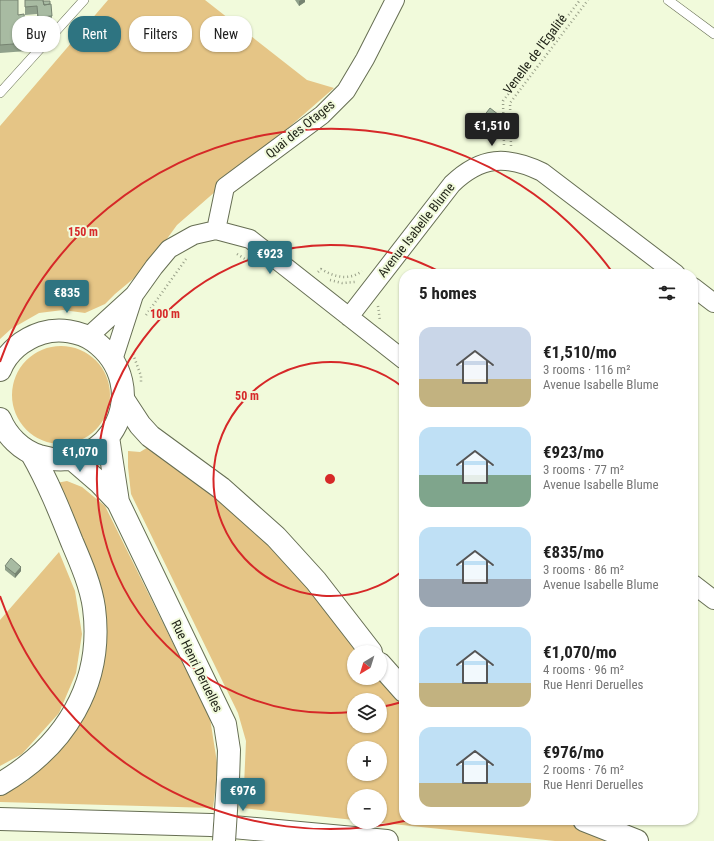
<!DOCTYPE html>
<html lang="en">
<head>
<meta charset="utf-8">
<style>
  body { margin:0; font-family:"Roboto Condensed",sans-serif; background:#f6f6f6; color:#222; height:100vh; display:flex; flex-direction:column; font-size:15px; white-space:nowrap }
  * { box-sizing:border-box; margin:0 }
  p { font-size:13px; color:#767676 }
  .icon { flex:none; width:22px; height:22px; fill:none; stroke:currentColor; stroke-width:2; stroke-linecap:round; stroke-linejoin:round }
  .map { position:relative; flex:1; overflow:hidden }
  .drawer { position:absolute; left:399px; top:269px; width:299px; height:556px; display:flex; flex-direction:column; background:#fff; border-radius:16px; box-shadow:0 1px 3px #0004 }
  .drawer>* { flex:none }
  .top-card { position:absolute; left:12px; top:16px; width:327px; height:36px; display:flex; gap:8px }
  .needle { width:26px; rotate:218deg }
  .buttons { position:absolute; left:347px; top:645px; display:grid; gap:8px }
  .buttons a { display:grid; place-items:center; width:40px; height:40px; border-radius:50%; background:#fff; box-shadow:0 1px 3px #0004; font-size:20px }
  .price { position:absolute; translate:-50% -34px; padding:0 9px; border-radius:4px; background:#2e7481; color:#fff; font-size:13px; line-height:26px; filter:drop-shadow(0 1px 2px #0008) }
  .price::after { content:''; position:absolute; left:50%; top:24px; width:12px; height:9px; margin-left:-6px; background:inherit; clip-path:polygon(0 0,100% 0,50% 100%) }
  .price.active { background:#222; color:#fff }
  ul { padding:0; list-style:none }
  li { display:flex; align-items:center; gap:12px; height:100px; padding:0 20px }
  li span { display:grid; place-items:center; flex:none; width:112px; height:80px; border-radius:12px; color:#555 }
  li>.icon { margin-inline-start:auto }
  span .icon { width:48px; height:48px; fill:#fffc; stroke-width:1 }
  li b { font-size:17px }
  h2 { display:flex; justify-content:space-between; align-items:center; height:48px; padding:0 20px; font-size:17px }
  .pill { padding:0 14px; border-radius:16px; background:#fff; box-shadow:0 1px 3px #0004; font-size:14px; line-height:36px }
  .pill.active { background:#2e7481; color:#fff }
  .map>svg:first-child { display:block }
</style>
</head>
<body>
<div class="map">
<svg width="714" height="841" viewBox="0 0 714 841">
  <rect width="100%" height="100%" fill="#f1fadb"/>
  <path fill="#e5c586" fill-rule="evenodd" d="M108,0H205L307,80L334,88L177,225L145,269L115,294L105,304L85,313L63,310L39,313L11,329L0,339V126Z
    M12 395a49 49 0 1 1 98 0a49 49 0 1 1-98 0Z
    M150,446L185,470L274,545L359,652H354V678L380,677L404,704V820H561L610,841H555L373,822H380V796H354V820L243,808L246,741L238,713L131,494L128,467V451L140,452ZM354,700H380V726H354ZM354,748H380V774H354Z
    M67,481L82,487L105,506L210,718L218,769L213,808L0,802V795L27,781L51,760L80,724L94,690L103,652L56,483Z
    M59,552L75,591L82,634L76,673L59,713L22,754L0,766V620Z"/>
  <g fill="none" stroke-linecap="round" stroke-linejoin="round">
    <g stroke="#666e53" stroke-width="10">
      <path id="lane" d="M668,0L714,34
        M0,93L84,0"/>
    </g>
    <g stroke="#666e53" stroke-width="20">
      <path id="street" d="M216,230L225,187L322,115L346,91L365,59L395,0
        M693,287L714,303
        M349,317L452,184C481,156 507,155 542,172L676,274
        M88,337L134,295L154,267L169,249L194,235L216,230L250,239L404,360
        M113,360L134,295
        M693,584L714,600"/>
    </g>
    <g stroke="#666e53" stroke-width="24">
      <path id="secondary" d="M0,370C7,352 23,339 42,333C59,328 80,331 94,341C155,386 111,478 39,456C21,450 7,436 0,419
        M108,437L118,502L225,724L229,750L228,780
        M71,458L100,483L118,502"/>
    </g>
    <g stroke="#666e53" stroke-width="24">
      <path id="highway" d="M123,399L140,425L150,436L221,488L276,537L316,581L371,652
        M380,664L404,691
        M0,784C64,747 104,685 94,608C91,586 81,563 72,542C60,512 48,482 32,454
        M0,819L211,825L387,841
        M584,820L637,841"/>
    </g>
    <path stroke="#99a089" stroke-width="2.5" stroke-dasharray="1 3" stroke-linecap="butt" d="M504,145L503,101L580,0
      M511,146L510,103L588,0
      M237,254L245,259H248
      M318,272L321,269C334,277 349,281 362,271
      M330,280L342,283L355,282
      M378,306L380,321
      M146,315L186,259
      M133,354L141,376V382"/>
    <use href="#lane" stroke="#fff" stroke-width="9"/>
    <use href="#street" stroke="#fff" stroke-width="18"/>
    <use href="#secondary" stroke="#fff" stroke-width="22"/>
    <use href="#highway" stroke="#fff" stroke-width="22"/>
    <g stroke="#666e53" stroke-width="24" stroke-linecap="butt">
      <path id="secondary-bridge" d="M224,841L228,780"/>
    </g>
    <use href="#secondary-bridge" stroke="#fff" stroke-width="22"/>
  </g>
  <path fill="#90a18b" d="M0,0L18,15L27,43V51L0,53Z
    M25,0L43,1L52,16V24L38,26L37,14L25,15Z
    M295,0H305V2L299,6Z
    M499,119L489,132L480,126V121Z
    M5,566L21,571L15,578L5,570Z"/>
  <path fill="#768371" d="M301,0H305V2L299,6V1Z
    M499,115V119L489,132V128Z
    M21,567V571L15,578V574Z"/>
  <path fill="#a8bba2" stroke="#768371" d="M0,0H18V15L24,14L27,43L0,45Z
    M25,0H43L44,5L51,4L52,16L38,17L37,6L25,7Z
    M43,1H50V4L44,5Z
    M490,108L499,115L489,128L480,121Z
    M11,558L21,567L15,574L5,566Z"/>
  <g fill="none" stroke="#d62828" stroke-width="2">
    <path d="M404 570A117 117 0 1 1 404 388"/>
    <path d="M402 702A234 234 0 0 1 381 707M352 712A234 234 0 1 1 442 273"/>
    <path d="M409 820A350 350 0 0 1 0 596M0 362A350 350 0 0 1 613 273"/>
  </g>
  <g text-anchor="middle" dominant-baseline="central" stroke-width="4" stroke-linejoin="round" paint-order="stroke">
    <g font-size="13" fill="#1e2116" stroke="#f1fadb">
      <text transform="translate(535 54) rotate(-53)">Venelle de l'Egalité</text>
      <text transform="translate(300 129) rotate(-39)">Quai des Otages</text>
      <text transform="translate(416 230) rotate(-52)">Avenue Isabelle Blume</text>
      <text transform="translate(197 666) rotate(64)">Rue Henri Deruelles</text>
    </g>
  </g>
  <circle cx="330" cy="479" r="6" fill="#d62828" stroke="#f1fadb" stroke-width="2"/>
  <g font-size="12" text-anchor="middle" font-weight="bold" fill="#d62828" stroke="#f1fadb" stroke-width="4" stroke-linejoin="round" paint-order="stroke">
    <text x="83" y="236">150 m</text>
    <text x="165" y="318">100 m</text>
    <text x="247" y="400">50 m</text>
  </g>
</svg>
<div class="buttons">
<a><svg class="needle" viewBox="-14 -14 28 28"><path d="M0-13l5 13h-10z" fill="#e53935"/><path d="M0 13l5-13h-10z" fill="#767676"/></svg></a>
<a><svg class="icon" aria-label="layers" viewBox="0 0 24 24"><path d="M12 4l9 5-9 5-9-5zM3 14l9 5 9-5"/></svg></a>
<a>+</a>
<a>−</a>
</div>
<b class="price active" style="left:492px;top:147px">€1,510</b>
<b class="price" style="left:270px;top:275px">€923</b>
<b class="price" style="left:67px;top:314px">€835</b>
<b class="price" style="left:80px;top:473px">€1,070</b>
<b class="price" style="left:243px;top:812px">€976</b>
<div class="top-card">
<a class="pill">Buy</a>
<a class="pill active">Rent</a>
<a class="pill">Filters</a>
<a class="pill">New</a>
</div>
<section class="drawer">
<h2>5 homes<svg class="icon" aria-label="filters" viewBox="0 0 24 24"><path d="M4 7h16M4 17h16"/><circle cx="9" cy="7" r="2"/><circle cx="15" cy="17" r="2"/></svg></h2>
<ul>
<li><span style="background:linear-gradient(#c9d6e8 65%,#c2b280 0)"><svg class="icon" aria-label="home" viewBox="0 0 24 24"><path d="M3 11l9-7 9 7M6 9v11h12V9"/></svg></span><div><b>€1,510/mo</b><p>3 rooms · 116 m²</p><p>Avenue Isabelle Blume</p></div></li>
<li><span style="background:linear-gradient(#bfe0f5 60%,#7fa58c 0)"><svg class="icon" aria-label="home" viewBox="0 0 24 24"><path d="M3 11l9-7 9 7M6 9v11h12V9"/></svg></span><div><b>€923/mo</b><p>3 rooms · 77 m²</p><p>Avenue Isabelle Blume</p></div></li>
<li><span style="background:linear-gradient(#bfe0f5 65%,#9aa5b1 0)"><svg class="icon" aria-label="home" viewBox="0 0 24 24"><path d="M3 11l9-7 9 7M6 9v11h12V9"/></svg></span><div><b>€835/mo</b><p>3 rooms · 86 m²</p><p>Avenue Isabelle Blume</p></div></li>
<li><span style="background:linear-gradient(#bfe0f5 70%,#c2b280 0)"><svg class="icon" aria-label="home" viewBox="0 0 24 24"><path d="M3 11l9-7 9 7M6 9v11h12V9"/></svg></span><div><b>€1,070/mo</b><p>4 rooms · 96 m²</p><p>Rue Henri Deruelles</p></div></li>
<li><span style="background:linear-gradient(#bfe0f5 70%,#c2b280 0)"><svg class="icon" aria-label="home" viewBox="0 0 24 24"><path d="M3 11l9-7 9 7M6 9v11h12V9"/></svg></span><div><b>€976/mo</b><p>2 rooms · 76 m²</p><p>Rue Henri Deruelles</p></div></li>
</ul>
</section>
</div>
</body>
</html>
